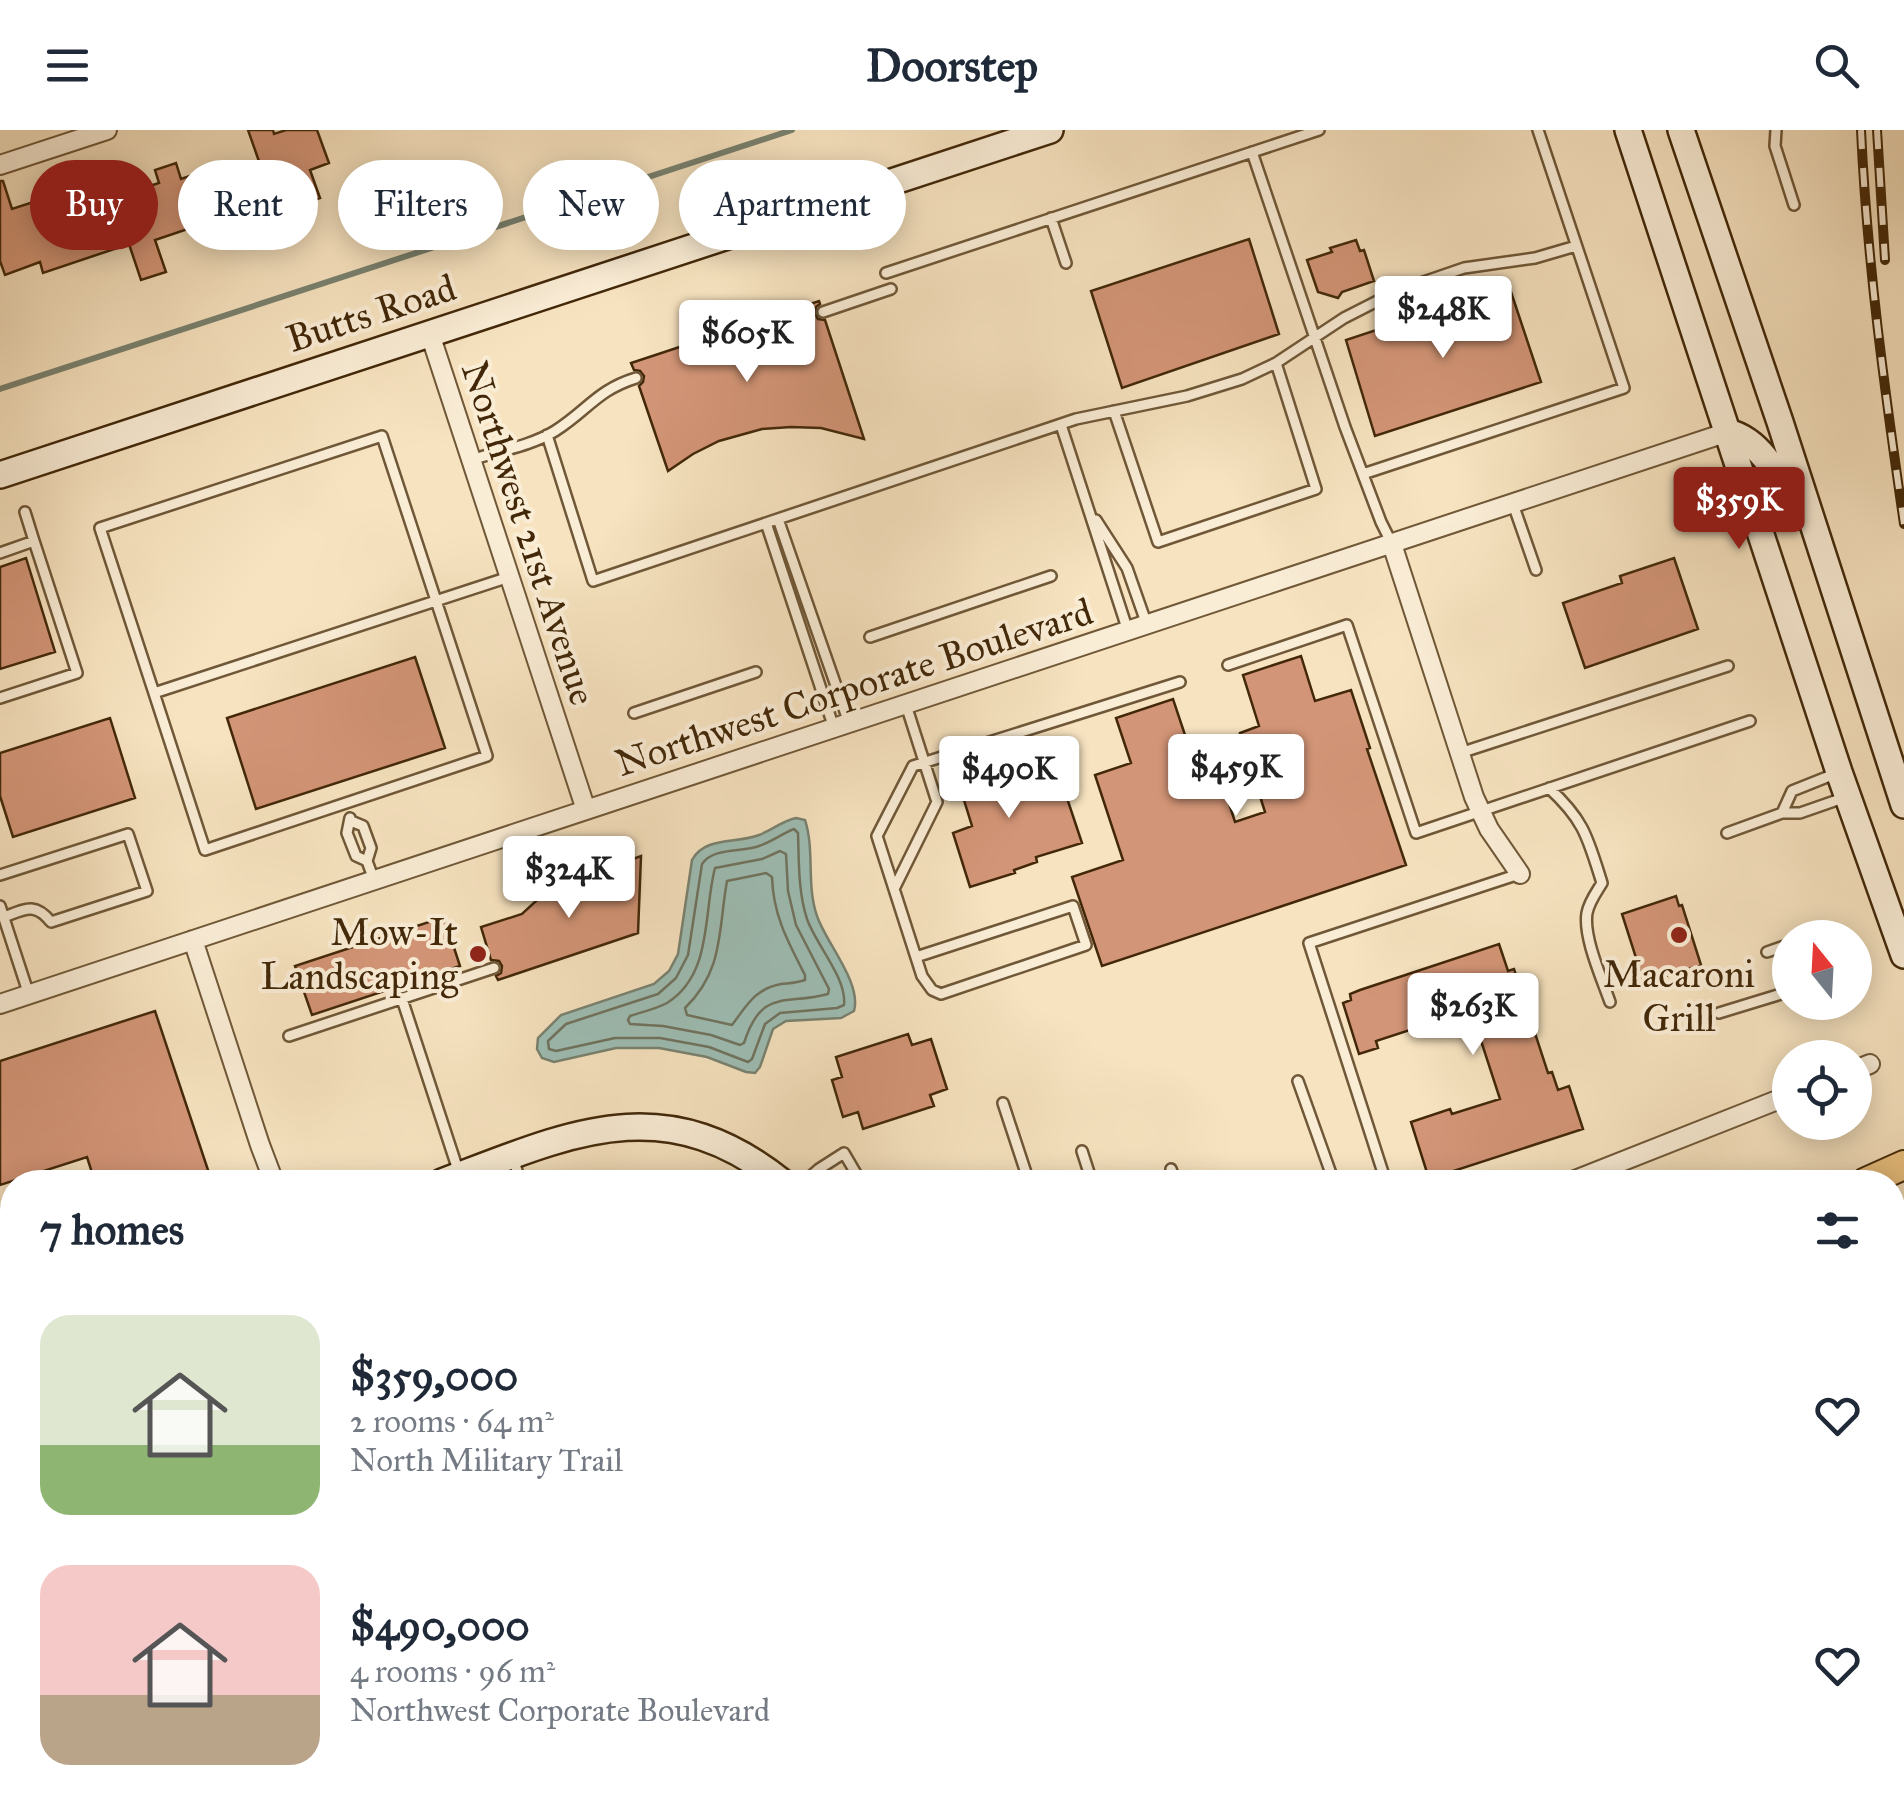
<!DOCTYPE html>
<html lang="en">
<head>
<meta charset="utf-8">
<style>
  body { margin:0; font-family:"IM FELL Great Primer",serif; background:#f2f2f3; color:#1f2937; height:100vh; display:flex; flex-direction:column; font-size:38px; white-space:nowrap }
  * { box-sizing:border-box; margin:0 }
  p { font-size:32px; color:#747a83 }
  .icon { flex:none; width:55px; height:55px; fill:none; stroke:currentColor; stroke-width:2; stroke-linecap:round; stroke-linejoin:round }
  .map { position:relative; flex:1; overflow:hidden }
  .panel { position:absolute; left:0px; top:1040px; width:1905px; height:640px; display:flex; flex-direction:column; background:#fff; border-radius:40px 40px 0 0; box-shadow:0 5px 25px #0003 }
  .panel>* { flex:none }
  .guide { position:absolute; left:30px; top:30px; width:1000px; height:90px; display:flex; gap:20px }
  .needle { width:65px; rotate:342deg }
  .fabs { position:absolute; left:1772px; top:790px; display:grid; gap:20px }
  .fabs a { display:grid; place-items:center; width:100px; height:100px; border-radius:50%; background:#fff; box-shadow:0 5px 25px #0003; font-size:50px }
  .price { position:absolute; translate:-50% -85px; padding:0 22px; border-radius:10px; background:#fff; color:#222; font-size:32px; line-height:65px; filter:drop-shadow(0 2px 5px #0008) }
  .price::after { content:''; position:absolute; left:50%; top:60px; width:30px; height:22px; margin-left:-15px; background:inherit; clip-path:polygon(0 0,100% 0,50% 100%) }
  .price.current { background:#8f2418; color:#fff }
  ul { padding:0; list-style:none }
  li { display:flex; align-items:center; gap:30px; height:250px; padding:0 40px }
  li span { display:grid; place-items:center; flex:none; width:280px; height:200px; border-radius:30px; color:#555 }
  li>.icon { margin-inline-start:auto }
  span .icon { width:120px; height:120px; fill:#fffc; stroke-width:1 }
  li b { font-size:42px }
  h2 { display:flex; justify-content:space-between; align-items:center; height:120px; padding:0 40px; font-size:42px }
  .pill { padding:0 35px; border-radius:45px; background:#fff; box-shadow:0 5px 25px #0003; font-size:35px; line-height:90px }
  .pill.current { background:#8f2418; color:#fff }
  header { display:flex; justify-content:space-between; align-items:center; height:130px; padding:0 40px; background:#fff; font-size:45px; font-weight:700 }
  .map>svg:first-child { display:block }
</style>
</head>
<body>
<header><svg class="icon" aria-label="menu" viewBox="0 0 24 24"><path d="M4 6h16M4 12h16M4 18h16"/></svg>Doorstep<svg class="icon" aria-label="search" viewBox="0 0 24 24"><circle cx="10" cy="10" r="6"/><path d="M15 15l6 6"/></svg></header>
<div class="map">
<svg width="1904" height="1680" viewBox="0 0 1904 1680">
  <rect width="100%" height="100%" fill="#f7e3c0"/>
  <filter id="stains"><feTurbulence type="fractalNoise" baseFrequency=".002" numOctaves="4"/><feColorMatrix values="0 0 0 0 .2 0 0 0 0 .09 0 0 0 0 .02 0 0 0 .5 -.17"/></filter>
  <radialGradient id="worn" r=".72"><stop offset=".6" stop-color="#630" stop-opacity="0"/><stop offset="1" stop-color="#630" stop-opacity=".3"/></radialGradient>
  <path fill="#9dbeb5" stroke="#798270" stroke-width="2.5" d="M796,688L805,690C815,721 806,754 817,786C826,813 862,853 854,881L841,888L786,891L773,899L760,937L755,943L746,942L707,927L659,918H616L554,932L542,928L537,919L538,908L561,885L654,854L669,841L678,824L692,730C705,706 736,714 759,705C772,700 782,691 796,688Z"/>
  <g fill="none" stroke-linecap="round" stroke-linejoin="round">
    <path stroke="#70735f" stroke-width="2.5" d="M794,699L798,703C799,732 798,761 807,789C816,815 847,848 844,875L837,878L780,883L765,894L752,929L748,932L709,917L660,908H615L556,921L549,919L548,911L566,894L658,864L676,848L688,825L702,734C713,718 738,722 756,717C770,713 781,704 794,699Z
      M780,721L786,724L788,761L796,795L829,859L828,864C785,876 762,857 744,913L740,915L711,905L663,896L630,894L628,890L630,886C642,882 656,879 667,873C713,844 703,783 715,738L762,729Z
      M766,743L772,747C773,785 788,812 805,845V850C797,853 790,853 781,854C754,859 746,877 732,895L687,885L685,878C724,840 718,801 727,751Z"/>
    <path stroke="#798270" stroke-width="6" d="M0,259L792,0"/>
  </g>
  <path fill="#d39577" stroke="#422809" stroke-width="2.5" d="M248,0H273L274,4L286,0H317L329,33L310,40L320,68L287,80L278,54L268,57Z
    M176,33L181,49L225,34L246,95L225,102L220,88L155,110L166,142L141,150L129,114L43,143L40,132L5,145L0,131V51H3L12,79L107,48L113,68L159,53L155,40Z
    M1249,109L1279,204L1122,258L1091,161Z
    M1356,110L1360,121L1364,120L1374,151L1342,162L1338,168L1318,162L1307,130L1332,122L1330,118Z
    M1509,156L1541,252L1375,306L1346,210Z
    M819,171L820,174L816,177L815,184L818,189L825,190L864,309L821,298L791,297L762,299L719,311L693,324L668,341L639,256L643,252L644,246L640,241L634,240L631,233Z
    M26,428L55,522L0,539V437Z
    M1674,428L1698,499L1585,538L1563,473L1622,453L1620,446Z
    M1301,526L1315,571L1351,560L1370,618L1367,619L1406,735L1102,836L1072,747L1123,730L1095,645L1131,633L1116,588L1173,569L1190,620L1210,614L1235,692L1265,682L1240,603L1259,596L1243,545Z
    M415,527L445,618L256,679L227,588Z
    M110,588L135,668L13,707L0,666V623Z
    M1012,623L1027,667L1063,656L1082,713L1036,727L1037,732L1014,740L1015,743L970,757L953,703L972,696L955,641Z
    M641,726L638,803L498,850L496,846L501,843L502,836L499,831L491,830L481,797L522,784L537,770L572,758L571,751Z
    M1676,766L1679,776L1682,775L1701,835L1644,853L1622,784Z
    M444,787L460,836L312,885L295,836Z
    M1499,814L1508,841L1514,839L1548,943L1552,942L1558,960L1569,956L1583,999L1429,1049L1411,992L1450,979L1452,984L1500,969L1471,880L1376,911L1378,918L1359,924L1343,873L1351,870L1350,864L1360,860Z
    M155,881L212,1052H95L87,1027L0,1055V931Z
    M908,904L912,915L931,909L947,959L930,965L934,976L863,999L858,982L843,987L832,950L842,947L836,927Z"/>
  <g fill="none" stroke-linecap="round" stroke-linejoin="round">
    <g stroke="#6f5737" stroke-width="14">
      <path id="lane" d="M1776,0L1775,16L1794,75
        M1252,22L1345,297L1381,392L1392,414
        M1051,88L1066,133
        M886,143L1319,0
        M823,182L891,159
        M1114,281L1158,412L1316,359L1276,233
        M1061,295L1128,501
        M547,305L593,451L1076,289L1187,266L1242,249L1276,233L1344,188L1397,161L1464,138L1535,128L1576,116
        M471,330C498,321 531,316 555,301C587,281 597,260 636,248
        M1363,344L1624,258L1538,0
        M1513,374L1536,440
        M25,382L34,411
        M778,389L849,593
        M1096,390L1127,438L1147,495
        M766,393L834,598
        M0,423L34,411L77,543L0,568
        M870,507L1051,446
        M1228,535L1347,495L1416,703L1750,591
        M154,563L205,720L487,626L382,306L100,398L154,563L509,447
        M634,583L756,542
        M1460,623L1728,536
        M1549,658C1585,691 1588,709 1602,753C1596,763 1589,772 1587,783C1583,807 1602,849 1610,872
        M1782,683L1792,661L1837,643
        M350,688L347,703L356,726L367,731
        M351,691L363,696L371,718L367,731L374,750
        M1727,703L1782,683H1800L1846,667
        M0,745L128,704L147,761L51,792C35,772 25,779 4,787
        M894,759L937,672L906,575
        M0,776L29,865
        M1811,808L1824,803
        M1767,822L1790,814
        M916,827L1073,776L1086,815L941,864L932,860L922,846L877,706L913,636L1180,552
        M402,869L459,1043
        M1719,883L1781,864
        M289,906L494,838
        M1298,951L1334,1052
        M1003,973L1029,1052
        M1082,1021L1092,1052
        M513,1026L520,1052
        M1171,1039L1176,1052
        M804,1052L819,1039L844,1023L861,1052
        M1386,1052L1309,813L1519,744
        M0,1095L12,1091
        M1892,1262L1898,1259L1904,1274
        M1892,1333L1904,1327
        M1892,1497L1904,1525
        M223,1668L226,1680
        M410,1668L417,1680
        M1128,1668L1131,1680
        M1319,1668L1322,1680
        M1433,1668L1437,1680
        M295,1679L338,1668
        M1206,1680L1251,1668"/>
    </g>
    <g stroke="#6f5737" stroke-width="22">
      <path id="street" d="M0,35L107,0
        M430,204L586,680
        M1392,414L1474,667L1489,699L1520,744
        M193,810L260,1015L274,1052
        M0,874L1728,302
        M1855,940L1870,934
        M1570,1052L1790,965"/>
    </g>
    <g stroke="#422809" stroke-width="30">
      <path id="secondary" d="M1628,0L1839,642L1904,825
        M1681,0L1780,292L1904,675
        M1728,302C1766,312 1781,355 1799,386
        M0,345L1050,0
        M442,1052C569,1004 663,957 782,1052
        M0,1326L12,1322
        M999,1668L1003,1680"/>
    </g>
    <g stroke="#422809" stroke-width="32">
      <path id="primary" d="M1866,1052L1904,1035
        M1892,1119L1904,1114
        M0,1664L12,1661
        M140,1680L183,1668"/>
    </g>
    <use href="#lane" stroke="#faedd6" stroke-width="9"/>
    <use href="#street" stroke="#faedd6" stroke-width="18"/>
    <use href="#secondary" stroke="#faedd6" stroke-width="25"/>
    <use href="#primary" stroke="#ecc280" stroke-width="28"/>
    <g stroke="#422809" stroke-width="10">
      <path id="rail" d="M1861,0C1867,132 1885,263 1904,394
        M1877,0L1885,130"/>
    </g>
    <use href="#rail" stroke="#faedd6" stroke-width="6" stroke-dasharray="19" stroke-linecap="butt"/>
  </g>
  <g fill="#8f2418" stroke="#faedd6" stroke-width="4">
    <circle cx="1679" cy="805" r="10"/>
    <circle cx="478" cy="824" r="10"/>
  </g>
  <g text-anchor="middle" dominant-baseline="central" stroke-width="8" stroke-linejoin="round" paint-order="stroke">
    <g font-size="38" fill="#422809" stroke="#faedd6">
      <text transform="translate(371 183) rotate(-18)">Butts Road</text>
      <text transform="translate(529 403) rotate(72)">Northwest 21st Avenue</text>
      <text transform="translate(854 557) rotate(-18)">Northwest Corporate Boulevard</text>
    </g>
    <g font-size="38" fill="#422809" stroke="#faedd6" text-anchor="end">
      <text x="458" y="802">Mow-It<tspan x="458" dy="44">Landscaping</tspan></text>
      <text x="1679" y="844" text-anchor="middle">Macaroni<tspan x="1679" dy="44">Grill</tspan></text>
    </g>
  </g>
  <rect width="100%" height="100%" filter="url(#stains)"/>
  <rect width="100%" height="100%" fill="url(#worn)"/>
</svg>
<div class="fabs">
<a><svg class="needle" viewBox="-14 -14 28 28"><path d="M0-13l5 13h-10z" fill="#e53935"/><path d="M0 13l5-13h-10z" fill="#747a83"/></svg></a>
<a><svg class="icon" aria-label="locate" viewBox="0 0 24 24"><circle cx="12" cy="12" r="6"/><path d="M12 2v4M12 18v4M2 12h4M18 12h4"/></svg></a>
</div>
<b class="price" style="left:1443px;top:231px">$248K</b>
<b class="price" style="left:747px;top:255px">$605K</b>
<b class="price current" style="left:1739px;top:422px">$359K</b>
<b class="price" style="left:1236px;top:689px">$459K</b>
<b class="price" style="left:1009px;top:691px">$490K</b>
<b class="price" style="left:569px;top:791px">$324K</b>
<b class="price" style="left:1473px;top:928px">$263K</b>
<div class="guide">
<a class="pill current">Buy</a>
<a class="pill">Rent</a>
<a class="pill">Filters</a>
<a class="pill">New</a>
<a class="pill">Apartment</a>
</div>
<section class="panel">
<h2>7 homes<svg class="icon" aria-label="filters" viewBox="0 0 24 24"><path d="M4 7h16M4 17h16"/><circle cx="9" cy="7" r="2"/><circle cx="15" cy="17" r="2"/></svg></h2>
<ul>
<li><span style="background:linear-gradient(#dfe7d0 65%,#8fb573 0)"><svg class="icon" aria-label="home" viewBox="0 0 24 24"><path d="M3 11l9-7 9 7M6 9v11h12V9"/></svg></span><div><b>$359,000</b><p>2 rooms · 64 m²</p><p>North Military Trail</p></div><svg class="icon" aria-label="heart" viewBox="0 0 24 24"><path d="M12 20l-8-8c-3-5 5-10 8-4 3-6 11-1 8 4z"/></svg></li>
<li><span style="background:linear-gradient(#f6c9c9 65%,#b9a48a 0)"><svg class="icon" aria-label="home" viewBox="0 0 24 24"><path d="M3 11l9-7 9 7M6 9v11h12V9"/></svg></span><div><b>$490,000</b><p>4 rooms · 96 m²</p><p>Northwest Corporate Boulevard</p></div><svg class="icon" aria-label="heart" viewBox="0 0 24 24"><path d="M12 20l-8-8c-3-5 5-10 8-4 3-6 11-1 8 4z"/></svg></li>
</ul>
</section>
</div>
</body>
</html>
